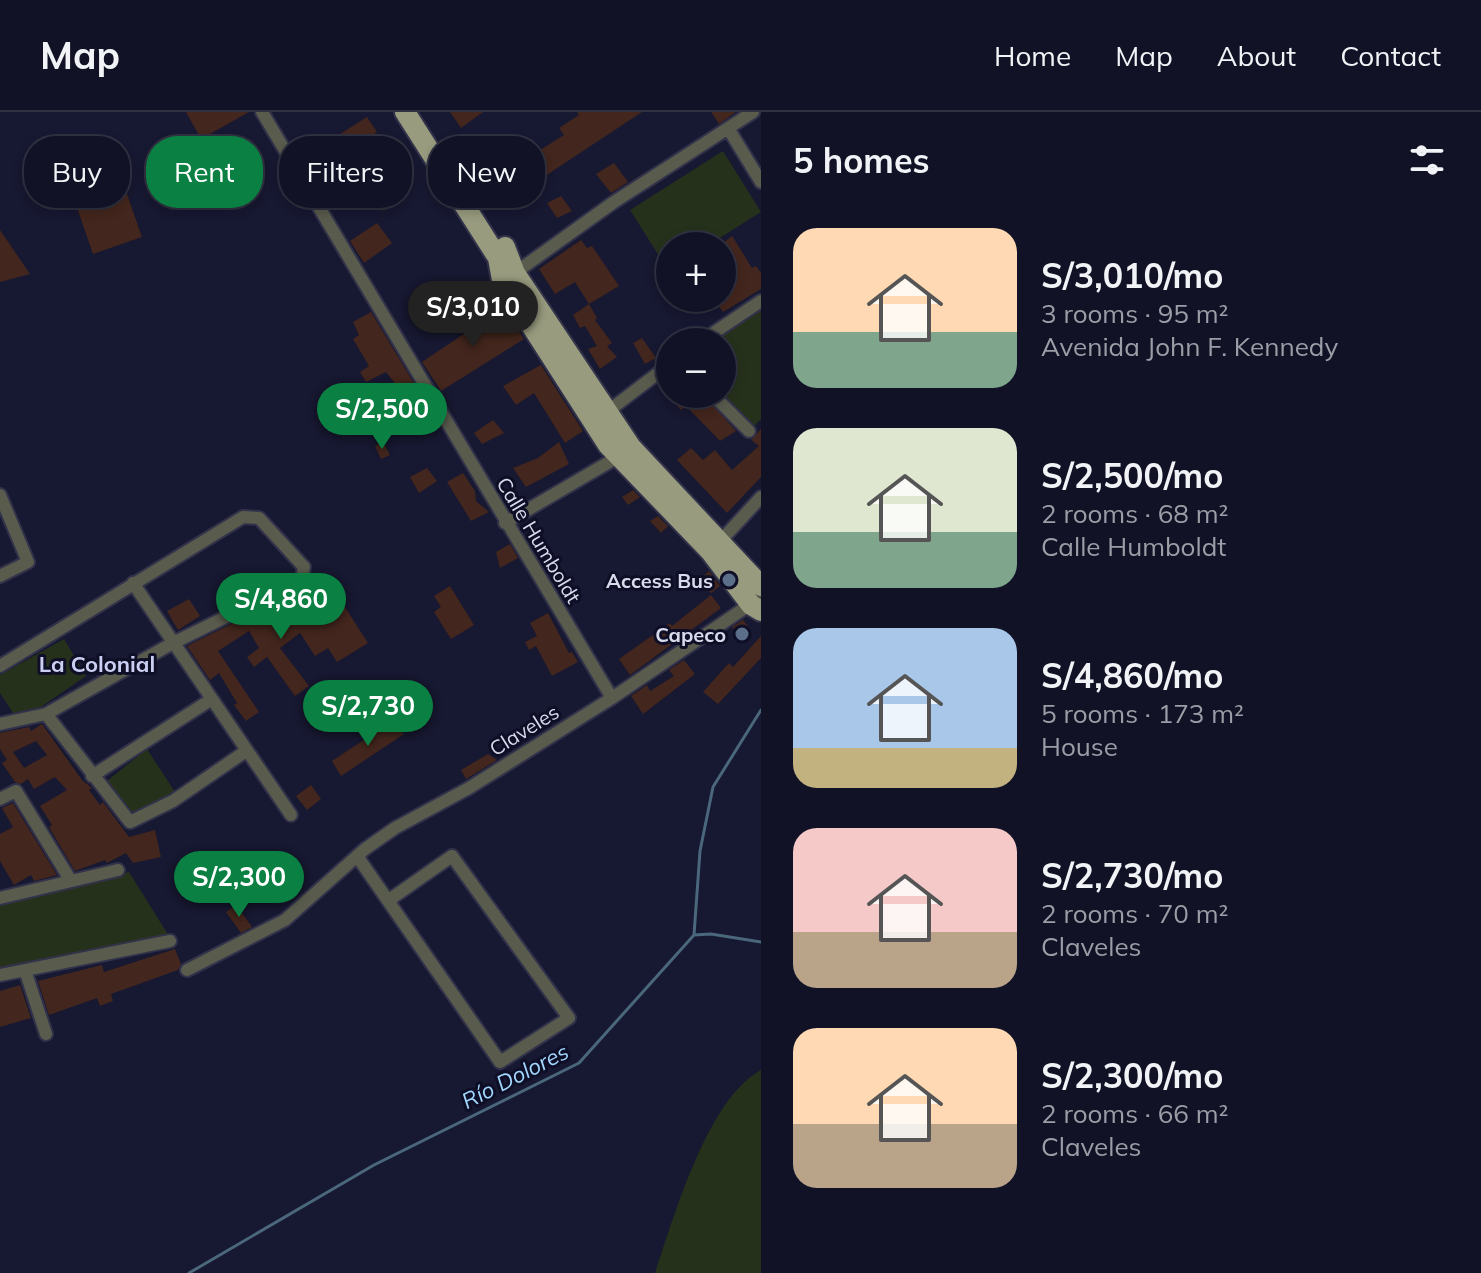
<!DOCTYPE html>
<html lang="en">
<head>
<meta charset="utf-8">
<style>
  body { margin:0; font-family:Mulish,sans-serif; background:#1e2032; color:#f1f3f6; height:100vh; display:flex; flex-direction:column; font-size:30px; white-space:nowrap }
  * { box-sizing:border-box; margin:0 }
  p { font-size:26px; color:#9c9ea7 }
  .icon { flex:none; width:44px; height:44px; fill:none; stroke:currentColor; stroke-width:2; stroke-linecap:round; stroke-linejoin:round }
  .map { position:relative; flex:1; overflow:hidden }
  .panel { display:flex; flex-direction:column; background:#111225; width:720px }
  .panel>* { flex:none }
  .top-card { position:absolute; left:24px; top:24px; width:616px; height:72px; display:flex; gap:16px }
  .controls { position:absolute; left:656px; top:120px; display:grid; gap:16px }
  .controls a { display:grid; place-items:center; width:80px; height:80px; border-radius:50%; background:#111225; box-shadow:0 4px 12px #0003,0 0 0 2px #303242; font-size:40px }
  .price { position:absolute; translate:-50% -68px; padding:0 18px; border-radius:28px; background:#0b8043; color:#fff; font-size:26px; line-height:52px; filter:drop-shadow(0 2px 4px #0008) }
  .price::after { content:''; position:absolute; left:50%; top:48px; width:24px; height:18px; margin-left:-12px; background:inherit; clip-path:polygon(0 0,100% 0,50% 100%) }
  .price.selected { background:#222; color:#fff }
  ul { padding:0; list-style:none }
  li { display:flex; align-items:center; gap:24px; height:200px; padding:0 32px }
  li span { display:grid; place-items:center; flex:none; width:224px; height:160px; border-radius:24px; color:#555 }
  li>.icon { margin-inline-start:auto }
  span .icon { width:96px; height:96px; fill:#fffc; stroke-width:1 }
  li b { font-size:34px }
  h2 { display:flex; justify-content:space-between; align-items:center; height:96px; padding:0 32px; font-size:34px }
  .chip { padding:0 28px; border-radius:32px; background:#111225; box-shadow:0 4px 12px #0003,0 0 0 2px #303242; font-size:28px; line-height:72px }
  .chip.selected { background:#0b8043; color:#fff }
  header { display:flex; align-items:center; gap:48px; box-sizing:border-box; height:112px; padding:0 40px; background:#111225; border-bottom:2px solid #303242 }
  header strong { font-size:38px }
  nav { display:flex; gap:44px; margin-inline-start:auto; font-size:28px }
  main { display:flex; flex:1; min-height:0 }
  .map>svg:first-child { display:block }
</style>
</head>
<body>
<header>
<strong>Map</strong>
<nav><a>Home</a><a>Map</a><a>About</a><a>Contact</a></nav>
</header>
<main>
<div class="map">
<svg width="761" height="1161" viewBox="0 0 761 1161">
  <rect width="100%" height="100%" fill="#171831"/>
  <path fill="#26311c" d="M723,39L761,100L707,134H670L668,158L630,98Z
    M761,198V307L752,316L722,281V230H713Z
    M64,527L86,564L41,595L13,601L0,581V563Z
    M147,637L175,680L129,702L107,669Z
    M129,760L169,824L0,858V790Z
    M761,958V1161H655C674,1105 707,987 761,958Z"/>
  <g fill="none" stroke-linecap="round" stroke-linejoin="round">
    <path stroke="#4a677c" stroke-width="3" d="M694,823L711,822L761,830
      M189,1161L374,1053L579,951L694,823L700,739L713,675L761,598"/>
  </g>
  <path fill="#43261d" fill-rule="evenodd" d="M186,0H249L201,27Z
    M450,0H483L461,16Z
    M577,0H642L521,80L510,66L529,55L519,46L534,42L564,23L559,16L579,3Z
    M711,0H736L719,12Z
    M367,5L377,20L369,25L405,86L383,99L347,39L324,53L315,38Z
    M614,51L628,70L611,81L596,62Z
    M123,71L142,125L93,142L74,87Z
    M561,84L572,99L557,106L547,91Z
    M377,111L392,131L364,151L350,129Z
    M0,118L30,162L0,170Z
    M732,124L752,156L756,154L761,161V177L723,200L713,186H722V180L730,175L722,161L736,153L722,132Z
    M581,128L587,136L592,134L619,174L589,192L575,170L555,182L539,157Z
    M589,192L597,206L595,208L612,231L607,234L617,245L600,257L588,237L597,234L585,214L580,216L573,203Z
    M504,195L524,227L441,279L422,250Z
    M371,200L429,296L420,304L416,299L410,303L397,283L402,280L386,260L366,270L360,260L369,254L353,227L359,223L353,210Z
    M642,226L656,246L645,252L633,231Z
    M541,253L583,319L565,331L534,281L516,293L503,274Z
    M677,282H703L736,319L720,329L686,294L681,298L671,286Z
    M493,308L504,321L482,332L474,321Z
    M761,317V365L727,401L677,348L691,336L703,348L715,338L732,358L759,334L751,328Z
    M383,330L390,343L381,347L375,334Z
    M559,330L569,352L526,375L513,356L538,346Z
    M427,356L437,369L419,381L410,365Z
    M463,361L475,379L476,389L489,400L471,409L447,370Z
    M633,378L640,385L628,393L622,385Z
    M658,404L668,414L661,421L650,409Z
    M510,432L518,446L500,456L496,440Z
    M709,459L720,474L711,481L704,474L710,471L703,465Z
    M450,474L474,513L451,527L434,500L441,495L434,484Z
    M302,477L313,495L336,481L368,531L337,550L328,536L315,544L300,521L280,536L309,574L295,584L267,545L254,555L247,545L259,536L249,519L218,539L259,600L246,609L234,593L237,591L219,561L210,568L187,534Z
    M711,483L721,496L630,563L619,547L670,511L672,514Z
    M189,487L200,504L178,518L167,499Z
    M548,501L569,541L572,540L578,550L552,564L536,534L529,538L525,530L537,524L530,511Z
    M743,508L750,517L739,525L732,515Z
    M761,524V546L718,592L703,580L729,551L733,555Z
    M684,548L695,562L643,602L631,584L647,573L650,579L674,564L669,558Z
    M394,608L404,622L341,664L332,649Z
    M42,612L82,668L92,676L89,678L100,693L103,690L129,725L155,718L161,745L133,751L126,741L107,751L105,748L75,759L49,715L52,713L40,694L67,678L55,665L34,677L28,667L21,672L15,670L2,651L7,648L0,637V621L29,615L31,619ZM36,629L47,643L24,656L13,640Z
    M488,642L497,648L466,667L461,658Z
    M311,673L321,687L307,698L296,684Z
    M13,691L57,763L34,769L31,763L14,773L0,749V722L13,715L2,696Z
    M236,793L252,815L241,821L226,800Z
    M175,837L181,852L178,858L111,882L113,889L100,894L97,886L49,903L38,869L102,853L104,860Z
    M20,873L31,906L0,915V879Z"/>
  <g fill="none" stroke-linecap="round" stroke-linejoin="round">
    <g stroke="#32334b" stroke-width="16">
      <path id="minor" d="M262,0L612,586
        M728,16L761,70
        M512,163L614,90L753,0
        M700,230L761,189
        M712,282L749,319
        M603,303L670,252
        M0,383L28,450L0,464
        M505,411L623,342
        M716,434L761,385
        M133,471L291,703
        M0,554L243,405L259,406L304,455L302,466L295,471L173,531L46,602L0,612
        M46,602L130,710L173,689L246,639
        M92,664L212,587
        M0,687L16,679L71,769
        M357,744L500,950L569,906L452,744L389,788
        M0,786L118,758
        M25,858L46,922
        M187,858L285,808L365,737L395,716L469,676L612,586L761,485
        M0,863L170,829"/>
    </g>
    <g stroke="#32334b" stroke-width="24">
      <path id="primary" d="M405,0L498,146L502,168L608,333L710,439L751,493L761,499
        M505,135L515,161L631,335L761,474"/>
    </g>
    <use href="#minor" stroke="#595b4d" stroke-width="12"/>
    <use href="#primary" stroke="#989b7e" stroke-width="20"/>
  </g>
  <g fill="#5c6f8a" stroke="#0e0f27" stroke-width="3">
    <circle cx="729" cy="468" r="8"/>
    <circle cx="742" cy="522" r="8"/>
  </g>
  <g text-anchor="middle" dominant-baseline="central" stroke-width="6" stroke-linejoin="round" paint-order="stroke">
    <g font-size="20" fill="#d9dbed" stroke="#0e0f27">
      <text transform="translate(539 428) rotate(59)">Calle Humboldt</text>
      <text transform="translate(524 618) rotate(-32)">Claveles</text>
    </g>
    <g font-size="20" font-weight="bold" fill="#d9dbed" stroke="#0e0f27" text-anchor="end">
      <text x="713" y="468">Access Bus</text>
      <text x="726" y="522">Capeco</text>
    </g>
    <g font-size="22" font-weight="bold" fill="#cbcff2" stroke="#0e0f27">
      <text x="97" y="552">La Colonial</text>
    </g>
    <g font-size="22" font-style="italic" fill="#a2d7fe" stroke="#0e0f27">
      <text transform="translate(515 964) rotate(-27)">Río Dolores</text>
    </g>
  </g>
</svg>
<div class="controls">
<a>+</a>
<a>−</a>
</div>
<b class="price selected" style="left:473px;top:237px">S/3,010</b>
<b class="price" style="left:382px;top:339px">S/2,500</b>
<b class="price" style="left:281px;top:529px">S/4,860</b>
<b class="price" style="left:368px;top:636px">S/2,730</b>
<b class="price" style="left:239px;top:807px">S/2,300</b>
<div class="top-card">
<a class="chip">Buy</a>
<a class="chip selected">Rent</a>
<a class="chip">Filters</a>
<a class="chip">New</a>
</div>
</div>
<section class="panel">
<h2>5 homes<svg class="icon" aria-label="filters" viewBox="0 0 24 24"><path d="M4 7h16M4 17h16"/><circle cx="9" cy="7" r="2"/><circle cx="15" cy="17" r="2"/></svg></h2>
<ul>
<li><span style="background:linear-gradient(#ffd9b3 65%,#7fa58c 0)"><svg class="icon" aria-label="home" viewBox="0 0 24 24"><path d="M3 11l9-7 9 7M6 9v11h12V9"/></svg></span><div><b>S/3,010/mo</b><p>3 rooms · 95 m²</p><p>Avenida John F. Kennedy</p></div></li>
<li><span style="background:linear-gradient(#dfe7d0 65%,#7fa58c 0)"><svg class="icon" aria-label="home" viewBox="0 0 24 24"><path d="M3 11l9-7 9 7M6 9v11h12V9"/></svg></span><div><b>S/2,500/mo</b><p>2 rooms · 68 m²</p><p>Calle Humboldt</p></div></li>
<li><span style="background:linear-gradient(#a9c7e8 75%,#c2b280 0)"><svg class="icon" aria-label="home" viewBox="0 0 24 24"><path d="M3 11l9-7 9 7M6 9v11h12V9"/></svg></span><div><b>S/4,860/mo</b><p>5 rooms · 173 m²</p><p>House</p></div></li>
<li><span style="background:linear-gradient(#f6c9c9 65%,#b9a48a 0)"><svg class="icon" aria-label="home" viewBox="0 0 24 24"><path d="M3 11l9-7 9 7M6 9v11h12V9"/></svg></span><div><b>S/2,730/mo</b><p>2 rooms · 70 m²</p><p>Claveles</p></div></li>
<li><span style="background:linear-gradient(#ffd9b3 60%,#b9a48a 0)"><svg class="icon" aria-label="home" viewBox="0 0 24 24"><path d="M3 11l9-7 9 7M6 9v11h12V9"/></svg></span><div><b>S/2,300/mo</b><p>2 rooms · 66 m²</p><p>Claveles</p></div></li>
</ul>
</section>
</main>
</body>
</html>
